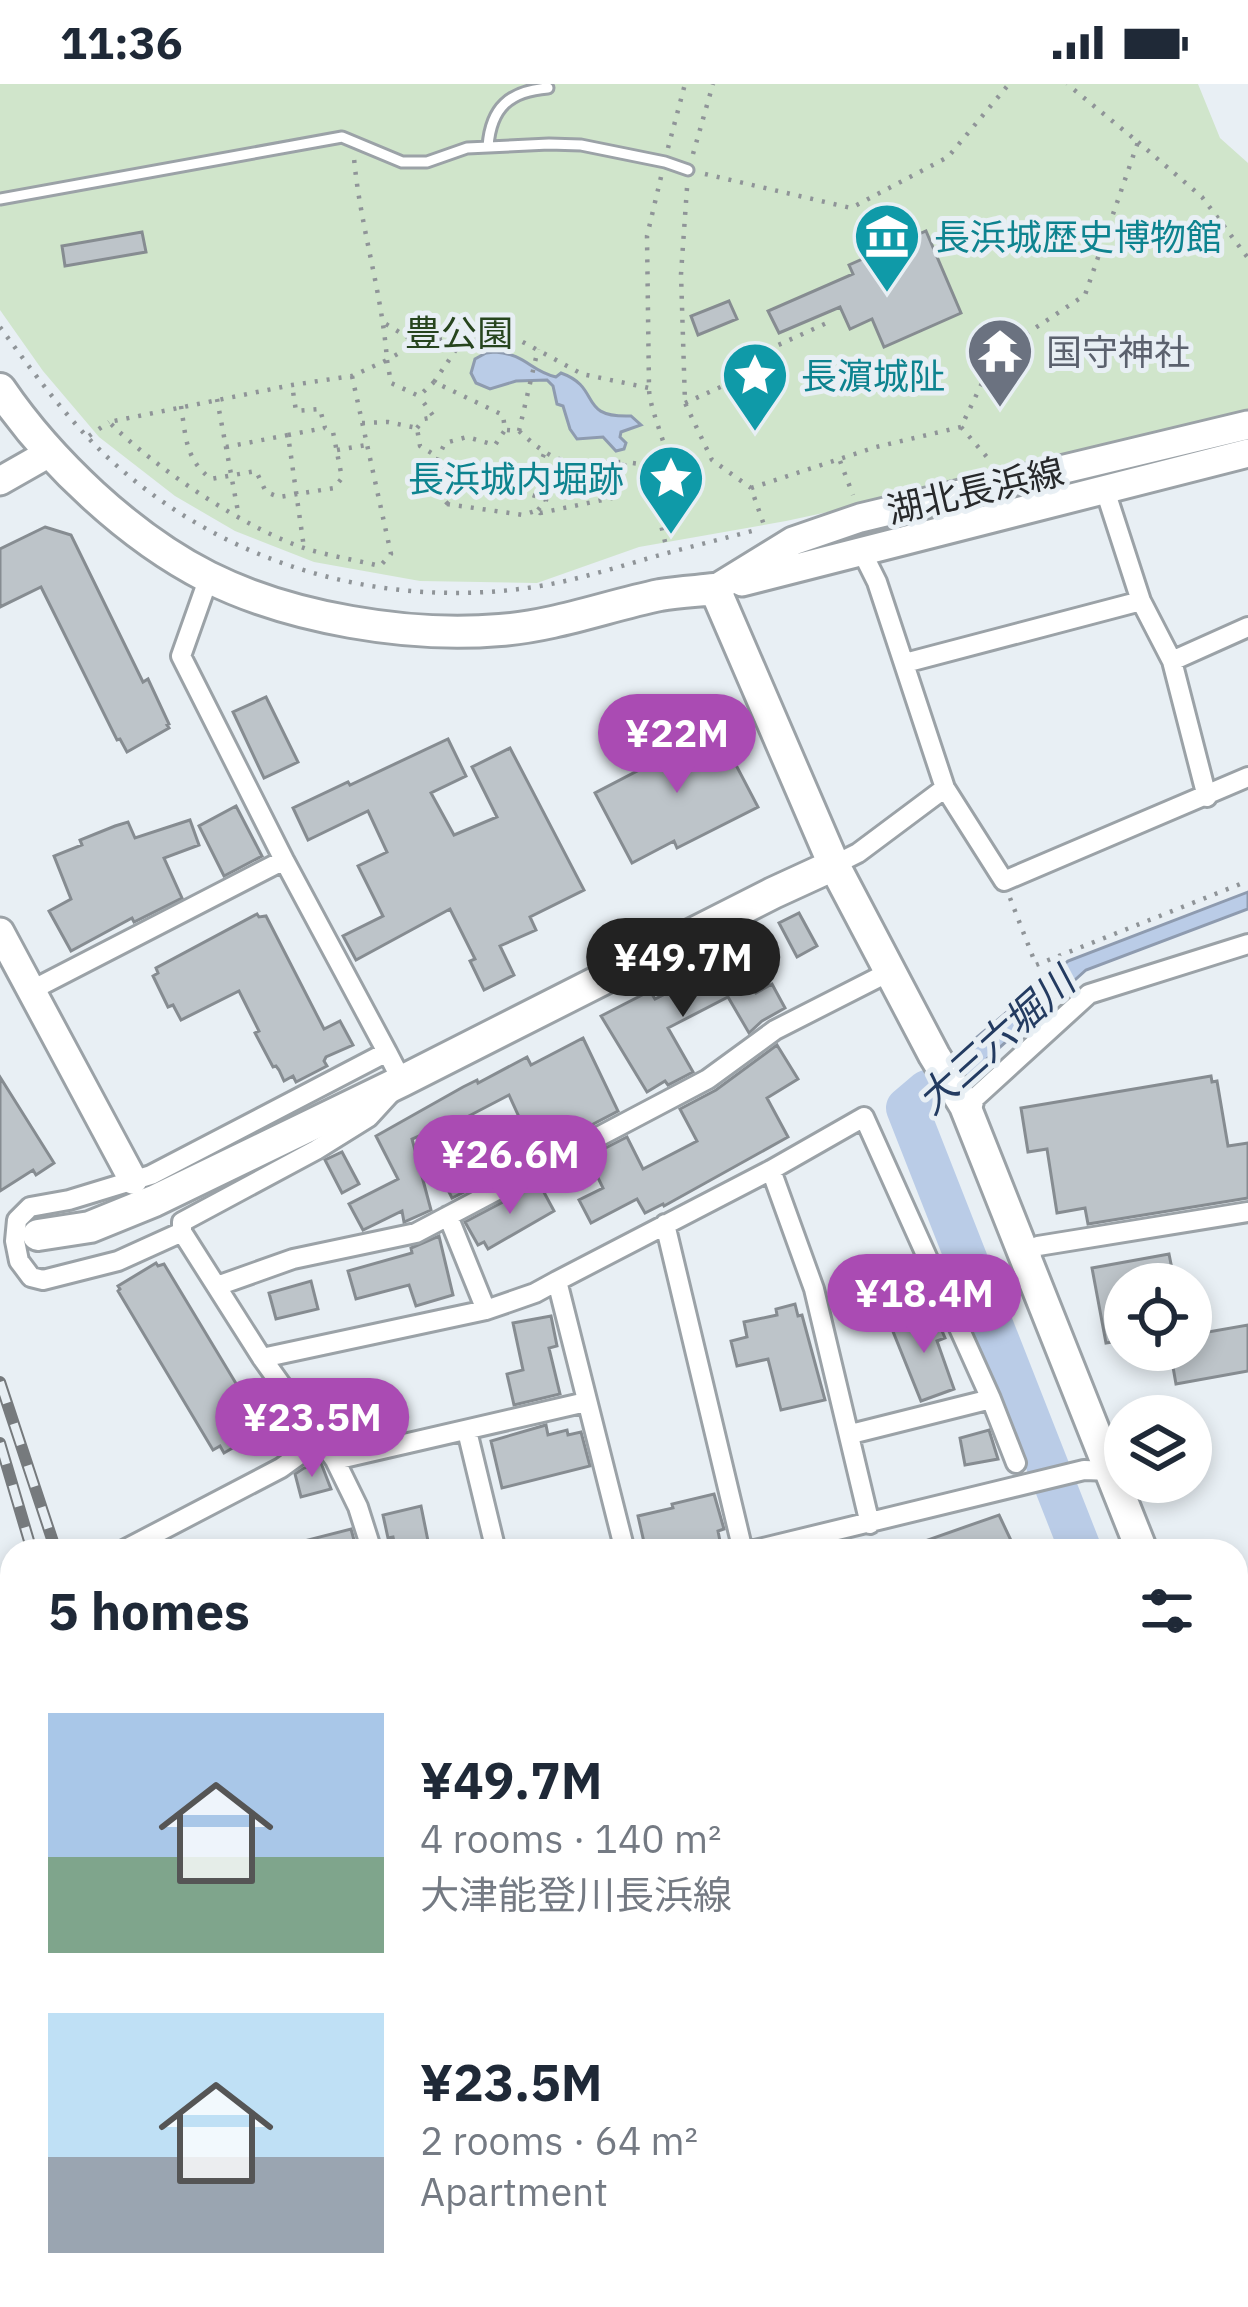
<!DOCTYPE html>
<html lang="en">
<head>
<meta charset="utf-8">
<style>
  body { margin:0; font-family:"IBM Plex Sans","Noto Sans JP",sans-serif; background:#f2f2f3; color:#1f2937; height:100vh; display:flex; flex-direction:column; font-size:45px; white-space:nowrap }
  * { box-sizing:border-box; margin:0 }
  p { font-size:39px; color:#747a83 }
  .icon { flex:none; width:66px; height:66px; fill:none; stroke:currentColor; stroke-width:2; stroke-linecap:round; stroke-linejoin:round }
  .map { position:relative; flex:1; overflow:hidden }
  .sheet { position:absolute; left:0px; top:1455px; width:1248px; height:768px; display:flex; flex-direction:column; background:#fff; border-radius:36px 36px 0 0; box-shadow:0 6px 18px #0003 }
  .sheet>* { flex:none }
  .tools { position:absolute; left:1104px; top:1179px; display:grid; gap:24px }
  .tools a { display:grid; place-items:center; width:108px; height:108px; border-radius:50%; background:#fff; box-shadow:0 6px 18px #0003; font-size:60px }
  .price { position:absolute; translate:-50% -102px; padding:0 27px; border-radius:42px; background:#aa4bb3; color:#fff; font-size:39px; line-height:78px; filter:drop-shadow(0 3px 6px #0008) }
  .price::after { content:''; position:absolute; left:50%; top:72px; width:36px; height:27px; margin-left:-18px; background:inherit; clip-path:polygon(0 0,100% 0,50% 100%) }
  .price.on { background:#222; color:#fff }
  ul { padding:0; list-style:none }
  li { display:flex; align-items:center; gap:36px; height:300px; padding:0 48px }
  li span { display:grid; place-items:center; flex:none; width:336px; height:240px; border-radius:0px; color:#555 }
  li>.icon { margin-inline-start:auto }
  span .icon { width:144px; height:144px; fill:#fffc; stroke-width:1 }
  li b { font-size:51px }
  h2 { display:flex; justify-content:space-between; align-items:center; height:144px; padding:0 48px; font-size:51px }
  .status { display:flex; justify-content:space-between; align-items:center; height:84px; padding:0 60px; background:#fff; direction:ltr }
  .status svg { height:33px; fill:currentColor }
  .map>svg:first-child { display:block }
</style>
</head>
<body>
<div class="status"><b>11:36</b><svg viewBox="0 0 49 12"><path d="M0 12V9h3v3zM5 12V6h3v6zM10 12V3h3v9zM15 12V0h3v12zM26 1h20v11H26zM47 4h2v5h-2z"/></svg></div>
<div class="map">
<svg width="1248" height="2223" viewBox="0 0 1248 2223">
  <rect width="100%" height="100%" fill="#e8eff4"/>
  <path fill="#d0e5cb" d="M0,0H1198L1220,54L1248,79V331L921,408L786,437L639,463L537,499L420,497L314,478L235,447L175,412L99,353L43,287L0,226Z
    M203,2211H282L284,2223H204Z"/>
  <path fill="#bacce7" stroke="#8e9baf" stroke-width="3" d="M495,268C526,270 530,287 556,293L561,289C603,304 576,334 631,332L641,341L621,348L620,353L626,359L624,365L616,367L603,353L577,355L570,345L563,322L557,320L553,302L547,296L516,297L490,305L476,299L471,289L475,275L486,269Z
    M1248,808V825L1086,886L930,1026L927,1040L907,1055L891,1025L1068,877Z"/>
  <g fill="none" stroke-linecap="round" stroke-linejoin="round">
    <path stroke="#bacce7" stroke-width="42" d="M927,1007L907,1024L1081,1467
      M1236,1881L1248,1921"/>
  </g>
  <path fill="#bdc4c9" stroke="#868c91" stroke-width="3" d="M926,147L961,229L884,263L872,235L850,245L840,223L779,249L768,227L853,190L849,181Z
    M142,148L146,168L65,182L62,162Z
    M729,217L737,235L698,251L691,232Z
    M45,443L71,451L143,598L148,595L169,640L167,641L169,644L127,668L120,655L117,656L41,503L0,523V465Z
    M266,613L298,678L264,694L233,628Z
    M715,641L758,723L677,764L674,757L632,779L595,709L637,687L635,683Z
    M448,655L466,692L431,709L454,751L497,733L472,683L510,664L584,806L530,833L536,846L500,862L514,891L484,906L470,877L475,875L450,825L356,876L343,852L383,832L358,782L387,768L368,727L308,756L293,724L348,698L350,701Z
    M236,722L262,772L224,792L199,742Z
    M190,736L199,761L164,774L182,814L134,838L132,834L71,867L49,827L71,815L54,772L82,761L80,756L115,742L128,738L135,754Z
    M799,829L817,862L797,873L779,839Z
    M257,830L259,833L266,832L324,945L340,937L353,961L326,973L324,977L327,982L296,998L293,992L284,997L279,986L276,982L273,983L255,949L259,947L239,907L181,936L173,921L168,923L153,892L158,889L156,884Z
    M736,874L756,909L772,900L785,924L762,937L749,949L728,913L668,944L693,988L668,1001L665,997L647,1008L601,932L650,907L655,915Z
    M583,954L618,1027L536,1070L509,1011L421,1057L419,1052L412,1055L431,1126L404,1138L402,1127L363,1146L349,1120L398,1095L376,1052L463,1003L477,996L478,999L527,973L531,981Z
    M777,961L798,995L767,1014L788,1053L664,1122L663,1120L645,1129L637,1115L591,1139L579,1116L603,1104L588,1073L627,1053L643,1085L697,1057L680,1025L716,1006Z
    M1211,992L1212,998L1217,997L1228,1062L1248,1059V1114L1088,1140L1085,1124L1057,1129L1047,1065L1028,1068L1021,1024Z
    M0,993L54,1079L36,1091L33,1086L0,1107Z
    M342,1068L359,1100L342,1109L325,1076Z
    M482,1081L490,1095L452,1114L445,1100Z
    M539,1099L554,1127L488,1165L484,1158L478,1161L465,1138Z
    M439,1152L453,1211L416,1222L409,1201L356,1215L348,1187L412,1169L411,1164Z
    M1169,1170L1175,1200H1125V1256L1106,1259L1092,1184Z
    M156,1179L158,1182L164,1180L258,1336L254,1338L260,1348L224,1369L220,1362L213,1366L118,1207L120,1205L118,1202Z
    M311,1197L318,1225L276,1235L269,1209Z
    M795,1220L798,1232L802,1231L825,1316L781,1326L768,1275L737,1282L731,1257L747,1253L744,1238L777,1231L776,1225Z
    M934,1228L945,1254L937,1257L954,1305L921,1317L892,1245Z
    M551,1232L557,1262L549,1264L560,1310L514,1321L507,1290L523,1286L513,1239Z
    M1248,1241V1287L1176,1300L1170,1266H1191V1251Z
    M546,1341L548,1351L567,1346L568,1351L581,1348L590,1382L502,1404L491,1357Z
    M989,1346L998,1375L965,1381L960,1354Z
    M321,1379L331,1405L301,1413L295,1390L304,1384Z
    M714,1410L724,1445L718,1447L720,1457L684,1465L683,1461L646,1467L638,1432L673,1424L672,1420Z
    M421,1422L430,1467H396L393,1453L388,1454L383,1431Z
    M999,1431L1016,1467H905V1464Z
    M351,1445L357,1467H293L292,1460Z"/>
  <g fill="none" stroke-linecap="round" stroke-linejoin="round">
    <g stroke="#9ba2a7" stroke-width="15">
      <path id="lane" d="M488,62C491,24 509,7 548,4
        M0,115L342,53L402,78H427L467,64L549,60L581,61L665,78L688,86"/>
    </g>
    <g stroke="#9ba2a7" stroke-width="24">
      <path id="street" d="M1105,406L1141,517L1172,577L1207,713
        M862,468L877,498L945,704
        M209,493L181,572L284,776L387,968
        M1172,577L1248,543
        M905,579L1141,517
        M834,781L858,769L945,704L1004,797L1248,693
        M30,907L284,776
        M970,1032L975,1014L1089,910L1248,860
        M771,1086L814,1205L870,1440
        M448,1132L486,1226L535,1209L557,1197L625,1467
        M665,1140L743,1467
        M182,1148V1138L316,1066L369,1033L402,997L387,968L151,1091L69,1116L30,1123L17,1136L15,1157L19,1177L31,1193L43,1196L118,1177L182,1148L262,1274L335,1376L358,1423L372,1467
        M1026,1172L1038,1162L1248,1128
        M557,1197L771,1086L864,1033L991,1315L851,1350
        M217,1202L293,1175L416,1149L708,995L775,946L889,888
        M262,1274L486,1226
        M991,1315L1016,1379
        M467,1347L496,1467
        M335,1376L586,1318
        M122,1467L281,1384L321,1355
        M751,1467L1084,1386L1112,1387
        M0,1647L12,1644
        M0,1956L12,1992
        M1236,1983L1248,1979
        M0,2072L12,2068
        M293,2211L296,2223
        M413,2211L416,2223
        M537,2211L540,2223
        M663,2211L666,2223
        M882,2211L885,2223
        M1025,2211L1029,2223
        M1149,2211L1153,2223
        M1061,2223L1101,2211"/>
    </g>
    <g stroke="#9ba2a7" stroke-width="33">
      <path id="secondary" d="M0,397L51,368
        M742,498L1248,369
        M715,505L793,457L860,434L1248,341
        M0,848L133,1096"/>
    </g>
    <g stroke="#9ba2a7" stroke-width="36">
      <path id="primary" d="M0,305C49,377 129,453 208,493C290,534 409,554 500,546C555,542 607,522 660,511C678,508 697,507 715,505L834,781L934,971L965,1022L1142,1467
        M38,1151L90,1143L154,1117L402,997L773,809L834,781
        M1236,1713L1248,1746"/>
    </g>
    <path stroke="#8f9498" stroke-width="4.5" stroke-dasharray="3 9" stroke-linecap="butt" d="M1138,58L1202,113L1248,174
      M668,64L685,0
      M693,70L713,0
      M705,90L851,124L948,73L1009,0
      M661,93L647,152L649,304C649,330 677,377 667,400C665,406 659,410 655,416L667,466
      M687,104L681,190L685,319L712,376L751,404L764,441
      M386,240L417,259
      M0,243C32,287 65,332 104,370C220,480 383,528 540,502C576,496 611,485 646,475C684,464 722,455 760,445
      M352,292L391,470L380,482C356,476 330,472 307,465C245,445 154,383 109,338L292,301L352,292L387,276C382,208 360,142 354,74
      M434,298L464,254
      M217,315L239,433
      M685,319L754,288L752,273L831,237
      M181,322C186,353 185,375 211,395L256,387L266,408L279,413L334,404L342,394L333,348L325,344L320,325L296,327L292,301
      M362,339L388,338L417,344L420,362L438,373
      M961,343L992,379
      M417,344L424,335L434,333L419,312
      M507,346L519,347L538,265
      M519,347C561,386 571,379 625,378
      M288,351L324,344
      M89,352L109,338
      M226,363L288,351L304,464
      M337,366L366,361
      M840,377L853,411
      M751,404L876,363L961,343L996,270L1085,211L1138,58L1067,0
      M447,420L523,431L538,426L540,429L612,414L625,378L648,381L668,377
      M448,420C428,400 433,383 445,359L467,353L495,361L505,346L503,331L434,298L419,312L391,299L387,276L417,259L445,254L521,257L582,290L649,304
      M538,426L546,416L508,402L498,395L526,385H538L544,370
      M1010,814L1036,881L1248,797"/>
    <use href="#lane" stroke="#fff" stroke-width="9"/>
    <use href="#street" stroke="#fff" stroke-width="18"/>
    <use href="#secondary" stroke="#fff" stroke-width="27"/>
    <use href="#primary" stroke="#fff" stroke-width="30"/>
    <g stroke="#767a7d" stroke-width="12">
      <path id="rail" d="M0,1298L56,1467
        M0,1359L32,1467
        M155,2211L157,2223
        M176,2211L177,2223"/>
    </g>
    <use href="#rail" stroke="#e8eff4" stroke-width="8" stroke-dasharray="22" stroke-linecap="butt"/>
  </g>
  <defs>
    <g id="museum-pin" transform="scale(3.45)"><path d="M0 17L-7.5 6A9.5 9.5 0 1 1 7.5 6Z" fill="#0f9aa8" stroke="#e8eff4"/><path d="M0-6L6-3V-2H-6V-3ZM-5-1h2V3h-2ZM-1-1h2V3h-2ZM3-1h2V3H3ZM-6 4H6V6H-6Z" fill="#fff"/></g>
    <g id="temple-pin" transform="scale(3.45)"><path d="M0 17L-7.5 6A9.5 9.5 0 1 1 7.5 6Z" fill="#6b7280" stroke="#e8eff4"/><path d="M0-6L5-2H3V0L6.5 2.5H4V6H1.5V3h-3V6H-4V2.5H-6.5L-3 0V-2H-5Z" fill="#fff"/></g>
    <g id="sight-pin" transform="scale(3.45)"><path d="M0 17L-7.5 6A9.5 9.5 0 1 1 7.5 6Z" fill="#0f9aa8" stroke="#e8eff4"/><path d="M0-6L1.8-2.2L6-1.7L2.9 1.2L3.7 5.4L0 3.3L-3.7 5.4L-2.9 1.2L-6-1.7L-1.8-2.2Z" fill="#fff"/></g>
  </defs>
  <g fill-rule="evenodd">
    <use href="#museum-pin" x="887" y="152"/>
    <use href="#temple-pin" x="1000" y="267"/>
    <use href="#sight-pin" x="755" y="291"/>
    <use href="#sight-pin" x="671" y="394"/>
  </g>
  <g text-anchor="middle" dominant-baseline="central" stroke-width="10" stroke-linejoin="round" paint-order="stroke">
    <g font-size="36" fill="#0d838f" stroke="#e8eff4" text-anchor="start">
      <text x="934" y="152">長浜城歴史博物館</text>
      <text x="801" y="291">長濵城阯</text>
      <text x="624" y="394" text-anchor="end">長浜城内堀跡</text>
    </g>
    <g font-size="36" fill="#27451e" stroke="#e8eff4">
      <text x="459" y="248">豊公園</text>
    </g>
    <g font-size="36" fill="#5b616d" stroke="#e8eff4" text-anchor="start">
      <text x="1046" y="267">国守神社</text>
    </g>
    <g font-size="36" fill="#27292b" stroke="#e8eff4">
      <text transform="translate(975 406) rotate(-13)">湖北長浜線</text>
    </g>
    <g font-size="39" font-style="italic" fill="#233b61" stroke="#e8eff4">
      <text transform="translate(995 956) rotate(-42)">大三六堀川</text>
    </g>
  </g>
</svg>
<div class="tools">
<a><svg class="icon" aria-label="locate" viewBox="0 0 24 24"><circle cx="12" cy="12" r="6"/><path d="M12 2v4M12 18v4M2 12h4M18 12h4"/></svg></a>
<a><svg class="icon" aria-label="layers" viewBox="0 0 24 24"><path d="M12 4l9 5-9 5-9-5zM3 14l9 5 9-5"/></svg></a>
</div>
<b class="price" style="left:677px;top:712px">¥22M</b>
<b class="price on" style="left:683px;top:936px">¥49.7M</b>
<b class="price" style="left:510px;top:1133px">¥26.6M</b>
<b class="price" style="left:924px;top:1272px">¥18.4M</b>
<b class="price" style="left:312px;top:1396px">¥23.5M</b>
<section class="sheet">
<h2>5 homes<svg class="icon" aria-label="filters" viewBox="0 0 24 24"><path d="M4 7h16M4 17h16"/><circle cx="9" cy="7" r="2"/><circle cx="15" cy="17" r="2"/></svg></h2>
<ul>
<li><span style="background:linear-gradient(#a9c7e8 60%,#7fa58c 0)"><svg class="icon" aria-label="home" viewBox="0 0 24 24"><path d="M3 11l9-7 9 7M6 9v11h12V9"/></svg></span><div><b>¥49.7M</b><p>4 rooms · 140 m²</p><p>大津能登川長浜線</p></div></li>
<li><span style="background:linear-gradient(#bfe0f5 60%,#9aa5b1 0)"><svg class="icon" aria-label="home" viewBox="0 0 24 24"><path d="M3 11l9-7 9 7M6 9v11h12V9"/></svg></span><div><b>¥23.5M</b><p>2 rooms · 64 m²</p><p>Apartment</p></div></li>
</ul>
</section>
</div>
</body>
</html>
